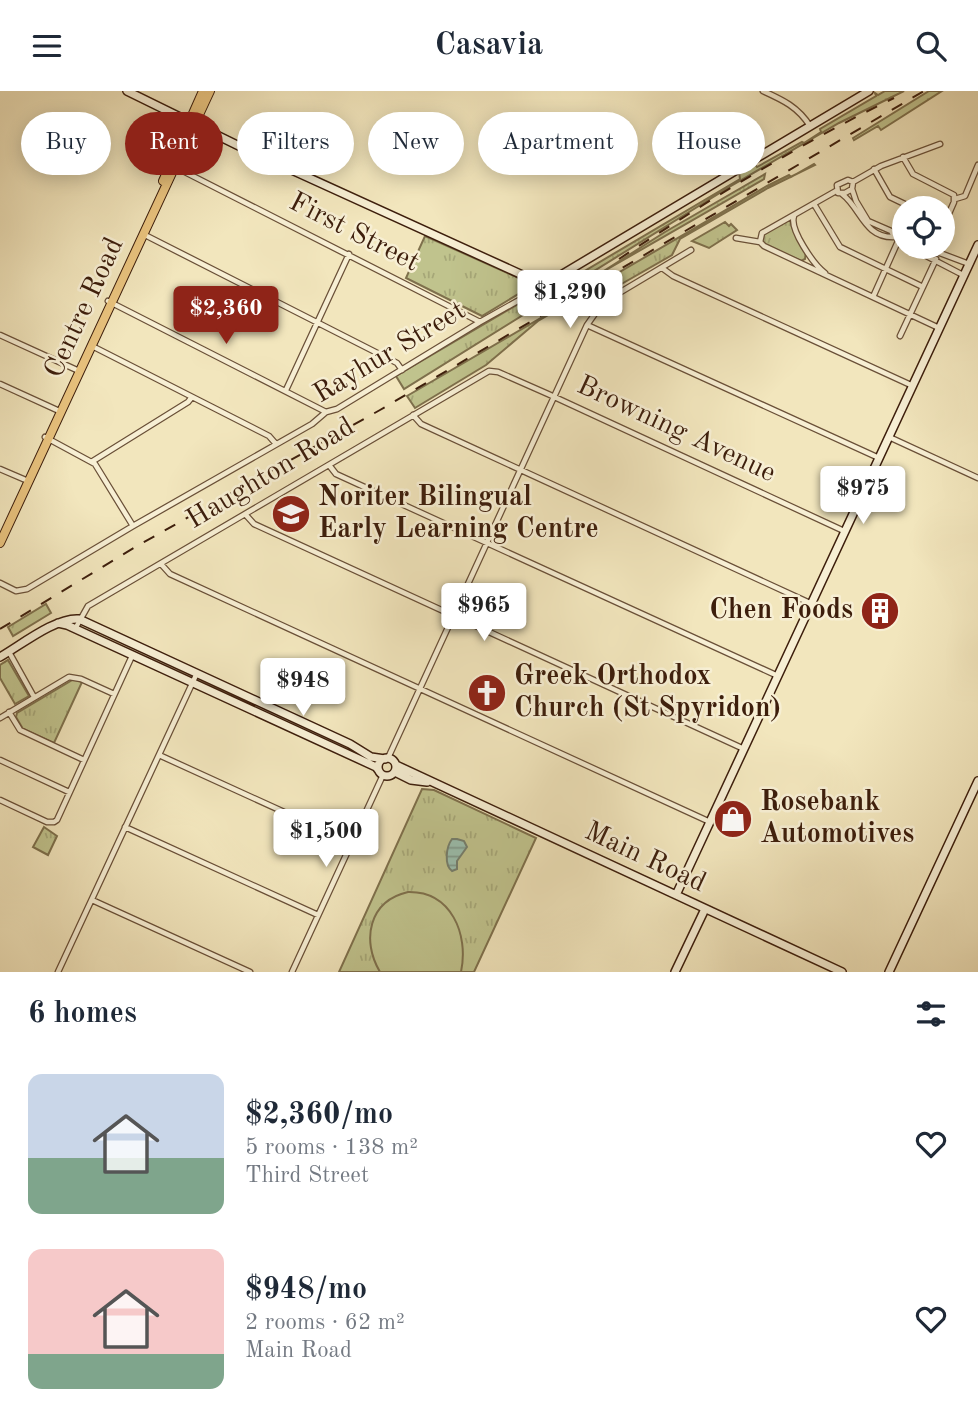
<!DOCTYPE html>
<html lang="en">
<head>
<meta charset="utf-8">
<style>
  body { margin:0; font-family:"Old Standard TT",serif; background:#f2f2f3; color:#1f2937; height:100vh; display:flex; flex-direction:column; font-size:26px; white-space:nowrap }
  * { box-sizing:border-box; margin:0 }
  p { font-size:23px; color:#747a83 }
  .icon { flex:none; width:38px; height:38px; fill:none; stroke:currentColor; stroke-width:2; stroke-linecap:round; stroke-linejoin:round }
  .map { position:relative; height:881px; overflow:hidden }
  .drawer { display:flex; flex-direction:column; background:#fff; flex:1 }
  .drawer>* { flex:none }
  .banner { position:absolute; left:21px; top:21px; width:936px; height:63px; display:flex; gap:14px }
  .controls { position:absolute; left:892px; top:105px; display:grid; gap:14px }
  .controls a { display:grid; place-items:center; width:63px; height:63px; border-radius:50%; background:#fff; box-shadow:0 4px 18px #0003; font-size:35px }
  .price { position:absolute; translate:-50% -60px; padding:0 16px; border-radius:7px; background:#fff; color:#222; font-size:23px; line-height:46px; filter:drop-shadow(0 2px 4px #0008) }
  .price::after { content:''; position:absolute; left:50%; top:42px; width:21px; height:16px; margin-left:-10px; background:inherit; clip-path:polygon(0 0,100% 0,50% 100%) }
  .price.active { background:#8f2418; color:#fff }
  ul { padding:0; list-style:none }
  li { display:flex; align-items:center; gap:21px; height:175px; padding:0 28px }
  li span { display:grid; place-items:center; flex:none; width:196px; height:140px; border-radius:14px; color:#555 }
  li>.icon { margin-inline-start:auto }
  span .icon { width:84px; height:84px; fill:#fffc; stroke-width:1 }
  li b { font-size:30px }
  h2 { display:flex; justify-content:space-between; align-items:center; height:84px; padding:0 28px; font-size:30px }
  .chip { padding:0 24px; border-radius:32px; background:#fff; box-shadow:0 4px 18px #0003; font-size:24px; line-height:63px }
  .chip.active { background:#8f2418; color:#fff }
  header { display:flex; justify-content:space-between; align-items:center; height:91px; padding:0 28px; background:#fff; font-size:32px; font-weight:700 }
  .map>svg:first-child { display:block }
</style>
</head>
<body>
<header><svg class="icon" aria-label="menu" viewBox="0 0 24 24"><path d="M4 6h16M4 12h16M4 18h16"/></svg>Casavia<svg class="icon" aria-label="search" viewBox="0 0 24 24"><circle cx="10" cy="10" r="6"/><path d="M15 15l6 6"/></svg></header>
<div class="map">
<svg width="978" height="881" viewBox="0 0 978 881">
  <defs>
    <pattern id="grass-tufts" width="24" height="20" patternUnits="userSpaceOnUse" patternTransform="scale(1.75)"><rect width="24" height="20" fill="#c0c38d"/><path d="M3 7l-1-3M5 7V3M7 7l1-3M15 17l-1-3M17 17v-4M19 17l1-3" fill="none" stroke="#a6a778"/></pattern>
    <pattern id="water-rules" width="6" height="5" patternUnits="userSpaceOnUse" patternTransform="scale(1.75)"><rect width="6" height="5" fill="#9bc0b0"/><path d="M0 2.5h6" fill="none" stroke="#809b8e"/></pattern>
  </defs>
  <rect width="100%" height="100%" fill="#f2e6bd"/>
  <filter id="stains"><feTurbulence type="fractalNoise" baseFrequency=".00286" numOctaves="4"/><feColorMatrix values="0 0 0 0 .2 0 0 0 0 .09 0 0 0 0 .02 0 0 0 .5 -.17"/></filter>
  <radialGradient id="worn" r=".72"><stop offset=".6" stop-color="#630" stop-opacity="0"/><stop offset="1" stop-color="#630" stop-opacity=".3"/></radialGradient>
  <path fill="url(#grass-tufts)" stroke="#7e704c" stroke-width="2" d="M885,0H904L839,32L731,95L404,298L396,285L559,189L568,185L571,188L740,88L739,81L754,72L757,76L802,51L804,52L821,41L820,38L876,5L875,2L878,4Z
    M929,0H942L881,39L878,35L854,49L853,47Z
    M814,73L815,74L768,97L680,148L672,164L611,199L599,210L576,208L538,230L486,274L415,317L407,305L767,95L789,84L791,86Z
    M765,83L764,88L599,183L665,141Z
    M790,128L792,136L806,160L805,168L801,170L762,152L761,145L764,142Z
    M725,131L729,135L731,133L737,139L709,157L692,150Z
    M425,145L532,193L530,196L482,225L406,187Z
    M46,513L51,522L13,545L8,536Z
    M8,569L29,605L15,613L0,587V574Z
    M74,588L82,591L54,652L23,638L16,626L17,622Z
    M422,698L434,699L536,747L474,881H339Z
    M44,736L57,745L48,764L33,756Z"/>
  <path fill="#c0c38d" stroke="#7e704c" stroke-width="2" d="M408,801C451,800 469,843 461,881H380C361,849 369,810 408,801Z"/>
  <path fill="url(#water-rules)" stroke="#757f6e" stroke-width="2" d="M457,748L464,750L467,756L457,770V778L452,780C444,774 446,756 452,748Z"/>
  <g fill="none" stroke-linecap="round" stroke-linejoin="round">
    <g stroke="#6a5038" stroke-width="7">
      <path id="street" d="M763,0C783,9 798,16 810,35
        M903,66L913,83L954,104V111L943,136
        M175,76L480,231
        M874,78L890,106L913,117
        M848,89L853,91L852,98L845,102H838L837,94Z
        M853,91L881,75L940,53
        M852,98L856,110L868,130L891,140L895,146L905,151
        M842,103C861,117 864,147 894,146
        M955,108L965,105L978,74
        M814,113L840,156L923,196
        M794,125C789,138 814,174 825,182
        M143,143L397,272L402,279
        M736,147L760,151L764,155L939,237
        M760,151L762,142L836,100
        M909,156L963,184
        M924,156L969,173
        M662,177L673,185L913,295
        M873,206L899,148
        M108,210L326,321
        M587,234L879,367
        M0,244L79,280
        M900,245L936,168
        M92,255L269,345L276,353
        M0,293L57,319
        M286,299L349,163
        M413,324L421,333L812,513
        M45,346L95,373L133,435
        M889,346L978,387
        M93,370L188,311L192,306
        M329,374L336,383L778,585
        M0,378L28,390
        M245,423L254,433L744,658
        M161,473L170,483L710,731
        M0,492L16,500L27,498L133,435L312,333L326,321L337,318L480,231L530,203L540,192
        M75,538L88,515L489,280L498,281L548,303L844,440
        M9,561L34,606
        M9,621L20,639L84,669
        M0,627L69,586L81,588L114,603
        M159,664L352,752
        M388,667L587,234L599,217L609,208L691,159
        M0,669L69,701
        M0,709L47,731H54L57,729L132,565
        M125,736L318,824
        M92,809L250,881
        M58,881L197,582
        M292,881L383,684"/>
    </g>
    <g stroke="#3d1e0c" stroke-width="10">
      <path id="secondary" d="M127,0L239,55L540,192L551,190L869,0
        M58,532L67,534L376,676L379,680
        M0,566C21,554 56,526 79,528L350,653L371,666L385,668
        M378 676a9 9 0 1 1 18 0a9 9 0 1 1-18 0Z
        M396,674L842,881
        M395,681L411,689L427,691
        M676,804L978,154
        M675,881L705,818
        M889,881L978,690"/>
    </g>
    <g stroke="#3d1e0c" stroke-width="10">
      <path id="primary" d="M163,90L203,0
        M0,452L210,0"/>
    </g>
    <use href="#street" stroke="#f7efd4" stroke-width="4.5"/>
    <use href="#secondary" stroke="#f7efd4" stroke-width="7"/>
    <use href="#primary" stroke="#e9c37e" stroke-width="8"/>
    <path stroke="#3d1e0c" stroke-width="2" stroke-dasharray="12 12" stroke-linecap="butt" d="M619,168C707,110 799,53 894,7
      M0,538L137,455L380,319L924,0"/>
  </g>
  <defs>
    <g id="school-disc" transform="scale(2.0125)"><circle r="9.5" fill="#8f2418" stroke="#f7efd4"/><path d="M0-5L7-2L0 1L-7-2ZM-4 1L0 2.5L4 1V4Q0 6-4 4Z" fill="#fff"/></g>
    <g id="building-disc" transform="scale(2.0125)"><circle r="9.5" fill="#8f2418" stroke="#f7efd4"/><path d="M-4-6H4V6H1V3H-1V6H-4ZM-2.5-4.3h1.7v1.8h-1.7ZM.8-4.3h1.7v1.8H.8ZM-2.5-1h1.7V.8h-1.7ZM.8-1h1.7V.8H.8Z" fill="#fff"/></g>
    <g id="church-disc" transform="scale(2.0125)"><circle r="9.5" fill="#8f2418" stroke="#f7efd4"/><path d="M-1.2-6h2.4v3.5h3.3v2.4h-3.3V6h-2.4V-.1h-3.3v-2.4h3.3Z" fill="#fff"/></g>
    <g id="shop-disc" transform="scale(2.0125)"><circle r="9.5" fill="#8f2418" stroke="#f7efd4"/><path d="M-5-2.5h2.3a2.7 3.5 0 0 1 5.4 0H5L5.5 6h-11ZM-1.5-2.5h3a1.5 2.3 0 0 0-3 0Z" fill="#fff"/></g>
  </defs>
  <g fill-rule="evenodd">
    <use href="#school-disc" x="291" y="423"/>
    <use href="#building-disc" x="880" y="520"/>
    <use href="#church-disc" x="487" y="602"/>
    <use href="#shop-disc" x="733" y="728"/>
  </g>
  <g text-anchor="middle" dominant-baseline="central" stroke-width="5" stroke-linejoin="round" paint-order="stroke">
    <g font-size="28" fill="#3d1e0c" stroke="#f7efd4">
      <text transform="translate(354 142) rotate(27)">First Street</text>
      <text transform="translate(85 217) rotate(-65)">Centre Road</text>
      <text transform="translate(390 262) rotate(-31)">Rayhur Street</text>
      <text transform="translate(676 339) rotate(25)">Browning Avenue</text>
      <text transform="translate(271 383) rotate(-31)">Haughton Road</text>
      <text transform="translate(645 767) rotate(25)">Main Road</text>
    </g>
    <g font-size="28" font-weight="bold" fill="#3d1e0c" stroke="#f7efd4" text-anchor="start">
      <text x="318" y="407">Noriter Bilingual<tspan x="318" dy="32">Early Learning Centre</tspan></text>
      <text x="853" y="520" text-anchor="end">Chen Foods</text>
      <text x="514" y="586">Greek Orthodox<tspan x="514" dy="32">Church (St Spyridon)</tspan></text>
      <text x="760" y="712">Rosebank<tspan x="760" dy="32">Automotives</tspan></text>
    </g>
  </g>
  <rect width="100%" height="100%" filter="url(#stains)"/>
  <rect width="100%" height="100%" fill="url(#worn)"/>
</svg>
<div class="controls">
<a><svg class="icon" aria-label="locate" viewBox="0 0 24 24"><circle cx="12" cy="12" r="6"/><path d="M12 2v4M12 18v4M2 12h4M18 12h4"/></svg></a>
</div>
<b class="price" style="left:570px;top:239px">$1,290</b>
<b class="price active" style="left:226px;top:255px">$2,360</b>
<b class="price" style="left:863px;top:435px">$975</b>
<b class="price" style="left:484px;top:552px">$965</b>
<b class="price" style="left:303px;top:627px">$948</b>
<b class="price" style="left:326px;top:778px">$1,500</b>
<div class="banner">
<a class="chip">Buy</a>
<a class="chip active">Rent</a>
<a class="chip">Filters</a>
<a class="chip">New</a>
<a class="chip">Apartment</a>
<a class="chip">House</a>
</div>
</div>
<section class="drawer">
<h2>6 homes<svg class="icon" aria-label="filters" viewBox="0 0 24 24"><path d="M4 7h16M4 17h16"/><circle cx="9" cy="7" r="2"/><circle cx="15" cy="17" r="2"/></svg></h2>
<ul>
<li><span style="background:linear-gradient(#c9d6e8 60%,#7fa58c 0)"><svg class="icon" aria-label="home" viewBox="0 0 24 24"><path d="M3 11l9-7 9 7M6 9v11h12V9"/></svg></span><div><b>$2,360/mo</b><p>5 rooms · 138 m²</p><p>Third Street</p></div><svg class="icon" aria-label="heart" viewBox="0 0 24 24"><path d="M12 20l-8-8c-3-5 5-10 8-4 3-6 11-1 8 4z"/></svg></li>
<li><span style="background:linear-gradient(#f6c9c9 75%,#7fa58c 0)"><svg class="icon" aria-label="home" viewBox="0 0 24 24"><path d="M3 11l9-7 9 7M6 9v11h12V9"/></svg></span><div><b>$948/mo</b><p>2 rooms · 62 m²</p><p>Main Road</p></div><svg class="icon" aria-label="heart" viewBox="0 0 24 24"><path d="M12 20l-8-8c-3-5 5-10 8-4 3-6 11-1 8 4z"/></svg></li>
</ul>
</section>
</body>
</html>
